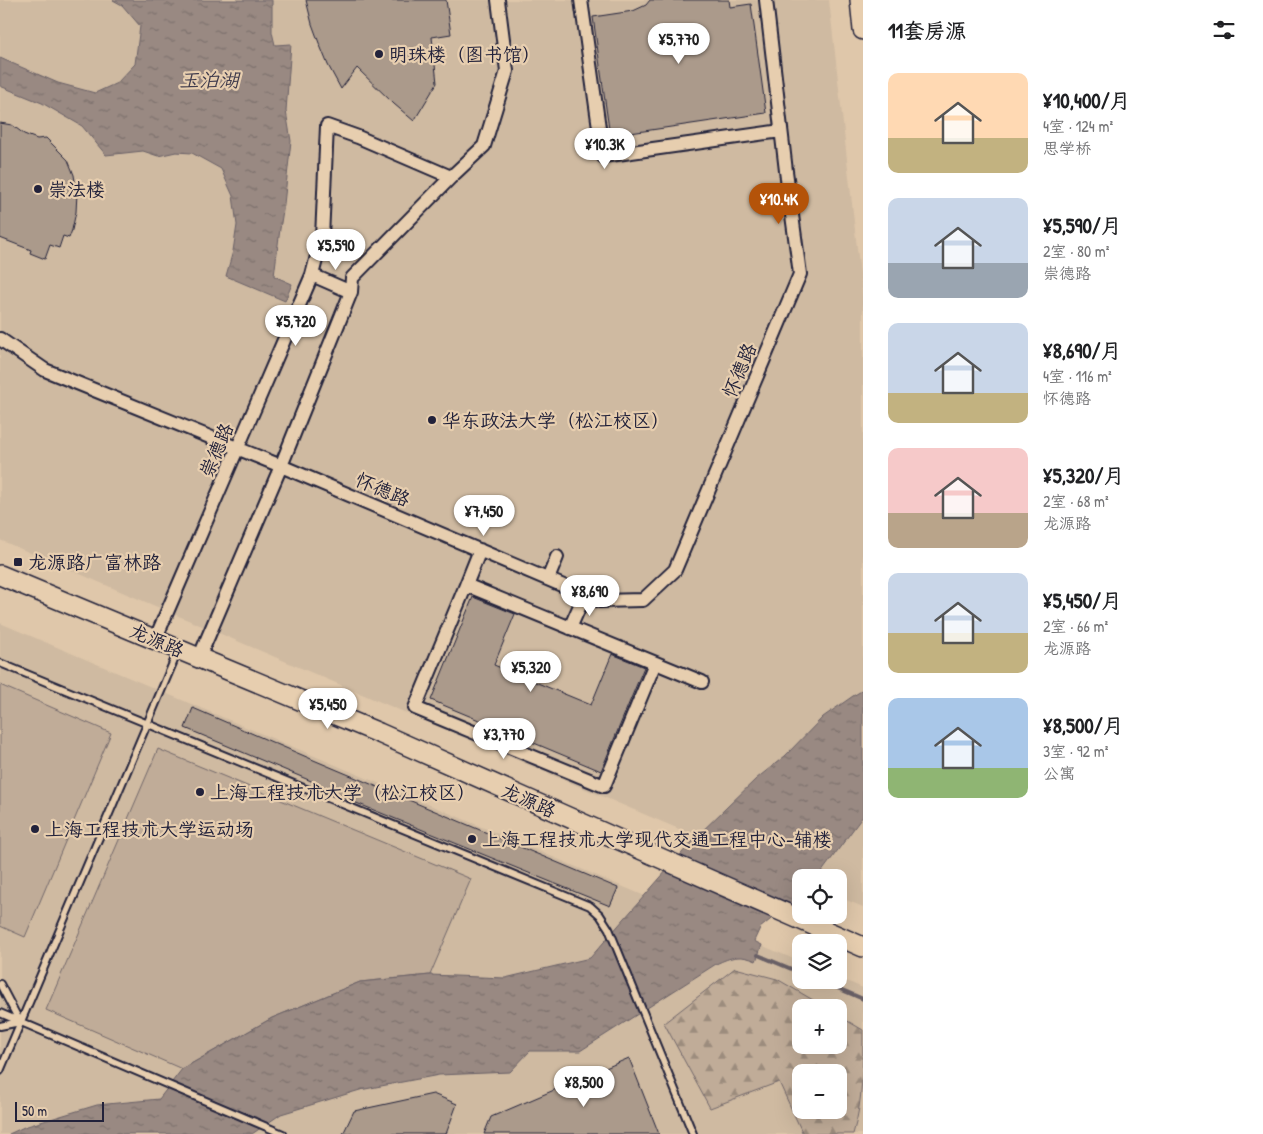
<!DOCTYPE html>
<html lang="zh">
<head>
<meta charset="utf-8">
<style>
  body { margin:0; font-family:"Patrick Hand","LXGW WenKai TC",sans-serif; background:#f2f2f2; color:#202124; height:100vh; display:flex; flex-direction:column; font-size:19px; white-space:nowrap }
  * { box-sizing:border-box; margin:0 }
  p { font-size:16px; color:#757577 }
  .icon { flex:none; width:28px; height:28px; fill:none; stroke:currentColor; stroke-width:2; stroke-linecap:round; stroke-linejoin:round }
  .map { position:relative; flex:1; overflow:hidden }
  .drawer { display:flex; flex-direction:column; background:#fff; width:400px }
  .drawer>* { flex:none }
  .buttons { position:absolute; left:792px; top:869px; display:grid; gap:10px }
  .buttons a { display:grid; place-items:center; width:55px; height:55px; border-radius:10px; background:#fff; box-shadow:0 5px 20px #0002; font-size:25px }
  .scale { position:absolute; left:15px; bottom:12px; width:89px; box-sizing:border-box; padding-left:5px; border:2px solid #22223b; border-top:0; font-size:14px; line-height:18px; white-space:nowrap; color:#22223b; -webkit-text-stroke:4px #e7ceaf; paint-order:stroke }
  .price { position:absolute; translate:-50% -42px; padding:0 11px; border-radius:18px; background:#fff; color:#222; font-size:16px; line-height:32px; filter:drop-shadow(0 1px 2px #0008) }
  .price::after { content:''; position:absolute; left:50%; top:30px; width:15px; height:11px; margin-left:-8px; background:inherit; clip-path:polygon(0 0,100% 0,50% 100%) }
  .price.on { background:#b45309; color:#fff }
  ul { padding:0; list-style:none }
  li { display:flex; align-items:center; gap:15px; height:125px; padding:0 25px }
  li span { display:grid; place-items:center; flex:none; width:140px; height:100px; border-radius:10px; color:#555 }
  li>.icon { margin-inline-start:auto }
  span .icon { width:60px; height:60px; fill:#fffc; stroke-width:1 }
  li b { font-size:21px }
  h2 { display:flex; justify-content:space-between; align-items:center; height:60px; padding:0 25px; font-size:21px }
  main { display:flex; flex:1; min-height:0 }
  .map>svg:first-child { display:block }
</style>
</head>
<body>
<main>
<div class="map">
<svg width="863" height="1134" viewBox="0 0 863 1134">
  <defs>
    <pattern id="forest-firs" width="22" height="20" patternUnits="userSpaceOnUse" patternTransform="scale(1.25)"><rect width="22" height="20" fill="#c0ac98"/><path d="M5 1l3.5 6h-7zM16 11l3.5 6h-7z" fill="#9c8c7d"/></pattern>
    <pattern id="water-ripples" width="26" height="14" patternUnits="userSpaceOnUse" patternTransform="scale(1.25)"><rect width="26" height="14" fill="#998982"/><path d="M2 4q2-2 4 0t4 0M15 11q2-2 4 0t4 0" fill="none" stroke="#7c706c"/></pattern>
  </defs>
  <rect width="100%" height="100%" fill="#dfc7aa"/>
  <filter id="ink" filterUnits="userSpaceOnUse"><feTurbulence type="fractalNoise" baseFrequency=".02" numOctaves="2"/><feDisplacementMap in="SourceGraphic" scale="10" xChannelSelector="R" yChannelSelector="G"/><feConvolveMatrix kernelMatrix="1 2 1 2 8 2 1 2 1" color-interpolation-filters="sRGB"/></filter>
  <g filter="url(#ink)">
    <path fill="#cfbaa1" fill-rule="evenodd" d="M0,0H829L863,301V907L839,897V878H801V881L0,540Z
      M0,623L801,962V980H839V978L863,988V1134H0ZM801,1008H839V1045H801ZM801,1072H839V1110H801Z"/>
    <path fill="#c0ac98" stroke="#71676a" d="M0,685L111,733L25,937L0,926Z
      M158,749L471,879L430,975L360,982L272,1018L182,1069L46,1010Z"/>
    <path fill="url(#forest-firs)" stroke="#71676a" fill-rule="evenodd" d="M735,968L777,979L825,1007L801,1008V1045H839V1016L863,1030C863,1064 863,1102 853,1134H803L779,1082L710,1108L664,1023ZM801,1072H839V1110H801Z"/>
    <path fill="url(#water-ripples)" stroke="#696066" d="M113,0H272V32L275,45L291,44L286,111L291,141L284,204L280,229L274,276L292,284L285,301L226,276L233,251L237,225L233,196L221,169L192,153L176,152L158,156L143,151L106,155L82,126L42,103L0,86V58L58,83L95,93L117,83L135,64L140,26L122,5Z
      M863,690V816L818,877L801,878V895L760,928L754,941L762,945L756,961C740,954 731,957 716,964L580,1051H530L510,1072L439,1075L360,1090L281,1114L252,1134H9L24,1127L97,1105L159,1099L182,1069L272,1018L360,982L430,975L505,978L590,958L695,838L756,779L785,756L823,717L853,696Z"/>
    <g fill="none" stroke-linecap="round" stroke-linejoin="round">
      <path stroke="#696066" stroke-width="4" d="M758,955L801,973
        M819,980L863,999"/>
    </g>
    <path fill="#ab9a8b" stroke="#22223b" d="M306,0H446L451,34L432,37L437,83L414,121L394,104L357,68L341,89L328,65L319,43L312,24Z
      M650,0H729L730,7L751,4L766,113L610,136L593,17L633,11L646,5Z
      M0,123L12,125L24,134L37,139L46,138L68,160L74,175L77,193L76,212L72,230L69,238L63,236L59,248L50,245L45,259L30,253L31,250L0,238Z
      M473,597L515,614L494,665L591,705L612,654L644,667L601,771L431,700Z
      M193,708L316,761L618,888L610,906L322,789L323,786L185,728Z
      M629,1058L659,1134H484L491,1117Z
      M433,1094L457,1104L446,1134H343L354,1111Z"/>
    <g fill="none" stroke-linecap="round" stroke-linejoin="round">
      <g stroke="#22223b" stroke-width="10">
        <path id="service" d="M0,663L590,906L600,915L609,929L693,1134
          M0,984L20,1022L0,1026
          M0,1013L283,1134
          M0,1071L178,651"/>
      </g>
      <g stroke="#22223b" stroke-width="16">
        <path id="minor" d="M581,0L603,156L781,131
          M312,275L351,292
          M0,339L45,370L281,466L599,601L643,600L675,570L800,274L786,171L766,0
          M480,550L466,585L702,682
          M548,579L557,557
          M466,585L415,708L604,786L655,663
          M570,628L585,594
          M155,640L312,275L322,237L327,126L358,137L451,177
          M199,658L281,466L351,292L352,278L451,177L484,146L507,71L498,0"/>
      </g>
      <g stroke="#22223b" stroke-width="22">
        <path id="secondary" d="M860,0L863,30
          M0,575L379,733L667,861L863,947"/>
      </g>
      <use href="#service" stroke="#e7ceaf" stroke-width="6"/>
      <use href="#minor" stroke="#e7ceaf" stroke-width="12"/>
      <use href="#secondary" stroke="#e7ceaf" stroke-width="19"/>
    </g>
  </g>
  <g fill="#22223b" stroke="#e7ceaf" stroke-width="2">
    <circle cx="379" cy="54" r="5"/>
    <circle cx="38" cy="189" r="5"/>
    <circle cx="432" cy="420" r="5"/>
    <rect x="13" y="557" width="10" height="10" rx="2.5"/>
    <circle cx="200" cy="792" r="5"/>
    <circle cx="35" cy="829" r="5"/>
    <circle cx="472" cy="839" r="5"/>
  </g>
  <g text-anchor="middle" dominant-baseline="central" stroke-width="4.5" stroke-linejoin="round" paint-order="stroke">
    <g font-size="19" fill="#22223b" stroke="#e7ceaf" text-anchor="start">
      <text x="389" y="54">明珠楼（图书馆）</text>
      <text x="48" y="189">崇法楼</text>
      <text x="442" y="420">华东政法大学（松江校区）</text>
      <text x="28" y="562">龙源路广富林路</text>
      <text x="210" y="792">上海工程技术大学（松江校区）</text>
      <text x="45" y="829">上海工程技术大学运动场</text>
      <text x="482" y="839">上海工程技术大学现代交通工程中心-辅楼</text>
    </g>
    <g font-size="19" fill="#22223b" stroke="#e7ceaf">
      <text transform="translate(739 370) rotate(-67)">怀德路</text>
      <text transform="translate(216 450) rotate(-67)">崇德路</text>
      <text transform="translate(383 489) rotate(23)">怀德路</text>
      <text transform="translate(157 640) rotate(23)">龙源路</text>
      <text transform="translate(529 800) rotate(24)">龙源路</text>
    </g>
    <g font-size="20" font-style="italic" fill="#403c4d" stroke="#e7ceaf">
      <text x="209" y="79">玉泊湖</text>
    </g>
  </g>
</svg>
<div class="buttons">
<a><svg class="icon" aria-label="locate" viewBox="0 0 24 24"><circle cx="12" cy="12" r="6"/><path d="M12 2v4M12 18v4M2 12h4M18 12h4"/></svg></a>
<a><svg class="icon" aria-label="layers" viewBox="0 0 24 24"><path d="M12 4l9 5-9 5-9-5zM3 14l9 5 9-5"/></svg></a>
<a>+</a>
<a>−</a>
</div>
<div class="scale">50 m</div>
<b class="price" style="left:679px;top:65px">¥5,770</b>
<b class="price" style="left:605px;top:170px">¥10.3K</b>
<b class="price on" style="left:779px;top:225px">¥10.4K</b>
<b class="price" style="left:336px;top:271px">¥5,590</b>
<b class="price" style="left:296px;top:347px">¥5,720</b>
<b class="price" style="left:484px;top:537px">¥7,450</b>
<b class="price" style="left:590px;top:617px">¥8,690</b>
<b class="price" style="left:531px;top:693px">¥5,320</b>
<b class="price" style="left:328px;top:730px">¥5,450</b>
<b class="price" style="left:504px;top:760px">¥3,770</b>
<b class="price" style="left:584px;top:1108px">¥8,500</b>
</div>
<section class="drawer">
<h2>11套房源<svg class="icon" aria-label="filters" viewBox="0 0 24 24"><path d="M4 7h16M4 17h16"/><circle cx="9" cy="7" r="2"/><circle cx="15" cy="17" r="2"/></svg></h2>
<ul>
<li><span style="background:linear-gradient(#ffd9b3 65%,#c2b280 0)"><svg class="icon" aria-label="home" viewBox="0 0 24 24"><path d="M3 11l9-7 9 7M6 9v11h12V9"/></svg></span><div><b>¥10,400/月</b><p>4室 · 124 m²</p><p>思学桥</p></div></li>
<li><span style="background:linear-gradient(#c9d6e8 65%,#9aa5b1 0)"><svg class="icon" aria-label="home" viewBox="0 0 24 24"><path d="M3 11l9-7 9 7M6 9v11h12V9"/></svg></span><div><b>¥5,590/月</b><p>2室 · 80 m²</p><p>崇德路</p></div></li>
<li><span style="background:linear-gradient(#c9d6e8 70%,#c2b280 0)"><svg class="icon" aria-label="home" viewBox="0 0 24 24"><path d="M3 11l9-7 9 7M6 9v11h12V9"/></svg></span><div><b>¥8,690/月</b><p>4室 · 116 m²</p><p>怀德路</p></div></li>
<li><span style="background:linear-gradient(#f6c9c9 65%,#b9a48a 0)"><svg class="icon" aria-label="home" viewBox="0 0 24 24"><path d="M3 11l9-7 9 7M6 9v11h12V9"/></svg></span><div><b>¥5,320/月</b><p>2室 · 68 m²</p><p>龙源路</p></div></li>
<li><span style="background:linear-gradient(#c9d6e8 60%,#c2b280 0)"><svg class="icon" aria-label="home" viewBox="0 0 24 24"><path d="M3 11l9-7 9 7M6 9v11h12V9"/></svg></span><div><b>¥5,450/月</b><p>2室 · 66 m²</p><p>龙源路</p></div></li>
<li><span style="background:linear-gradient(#a9c7e8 70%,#8fb573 0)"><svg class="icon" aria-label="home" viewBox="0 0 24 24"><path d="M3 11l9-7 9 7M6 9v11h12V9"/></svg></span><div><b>¥8,500/月</b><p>3室 · 92 m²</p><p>公寓</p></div></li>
</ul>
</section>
</main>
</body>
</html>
